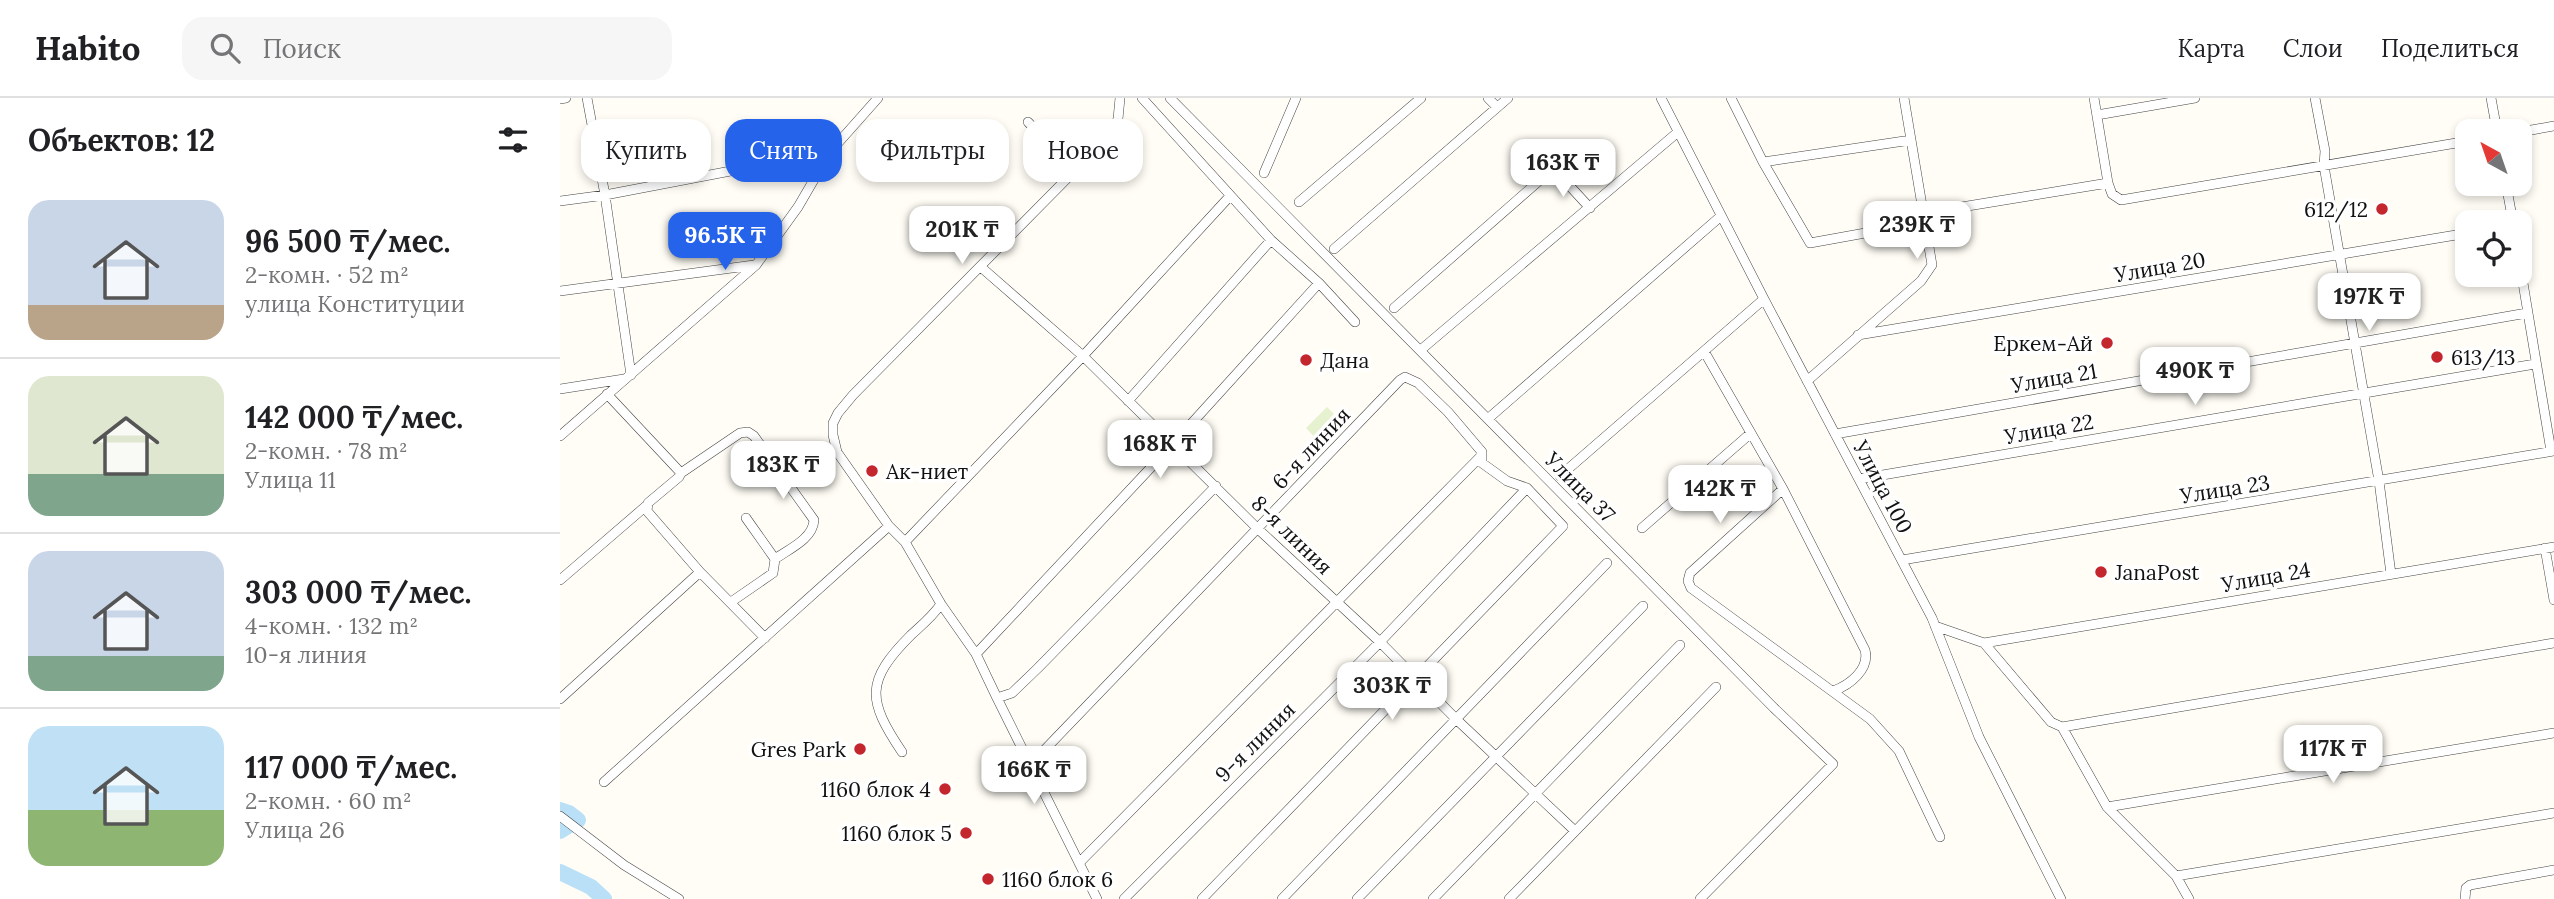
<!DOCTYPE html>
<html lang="ru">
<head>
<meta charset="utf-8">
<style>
  body { margin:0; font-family:Lora,serif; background:#f6f6f6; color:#202124; height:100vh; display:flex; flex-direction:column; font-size:26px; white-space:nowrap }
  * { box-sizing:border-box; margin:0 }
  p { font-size:23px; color:#757577 }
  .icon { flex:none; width:38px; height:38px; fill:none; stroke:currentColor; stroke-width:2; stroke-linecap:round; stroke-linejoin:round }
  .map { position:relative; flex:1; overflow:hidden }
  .drawer { display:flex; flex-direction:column; background:#fff; width:560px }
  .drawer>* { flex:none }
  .banner { position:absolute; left:21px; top:21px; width:665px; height:63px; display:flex; gap:14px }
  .needle { width:46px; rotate:320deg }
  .tools { position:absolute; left:1895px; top:21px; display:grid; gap:14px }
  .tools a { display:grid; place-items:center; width:77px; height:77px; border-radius:14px; background:#fff; box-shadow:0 4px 10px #0003; font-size:35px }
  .price { position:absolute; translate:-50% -60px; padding:0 16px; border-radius:14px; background:#fff; color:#222; font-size:23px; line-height:46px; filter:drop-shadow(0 2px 4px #0008) }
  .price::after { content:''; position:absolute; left:50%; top:42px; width:21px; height:16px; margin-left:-10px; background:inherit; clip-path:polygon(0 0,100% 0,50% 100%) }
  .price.selected { background:#2563eb; color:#fff }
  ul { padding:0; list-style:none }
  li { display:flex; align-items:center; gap:21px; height:175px; padding:0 28px }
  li+li { border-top:2px solid #e0e0e0 }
  li span { display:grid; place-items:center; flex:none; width:196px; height:140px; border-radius:21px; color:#555 }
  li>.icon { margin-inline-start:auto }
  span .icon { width:84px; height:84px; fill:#fffc; stroke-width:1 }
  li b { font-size:30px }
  h2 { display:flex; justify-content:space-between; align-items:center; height:84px; padding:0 28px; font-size:30px }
  .chip { padding:0 24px; border-radius:21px; background:#fff; box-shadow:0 4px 10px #0003; font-size:24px; line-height:63px }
  .chip.selected { background:#2563eb; color:#fff }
  header { display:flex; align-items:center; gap:42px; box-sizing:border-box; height:98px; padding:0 35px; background:#fff; border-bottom:2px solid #e0e0e0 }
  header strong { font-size:33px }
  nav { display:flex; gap:38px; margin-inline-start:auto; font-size:24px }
  .search { width:490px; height:63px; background:#f6f6f6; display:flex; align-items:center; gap:18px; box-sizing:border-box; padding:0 24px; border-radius:21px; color:#757577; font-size:26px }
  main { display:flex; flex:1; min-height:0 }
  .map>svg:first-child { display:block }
</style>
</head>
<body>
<header>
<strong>Habito</strong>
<div class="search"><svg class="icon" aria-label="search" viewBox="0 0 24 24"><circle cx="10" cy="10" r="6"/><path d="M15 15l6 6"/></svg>Поиск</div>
<nav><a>Карта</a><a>Слои</a><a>Поделиться</a></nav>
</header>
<main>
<section class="drawer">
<h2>Объектов: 12<svg class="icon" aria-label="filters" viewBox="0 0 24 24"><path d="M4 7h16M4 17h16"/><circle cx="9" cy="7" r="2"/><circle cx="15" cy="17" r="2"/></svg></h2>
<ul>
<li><span style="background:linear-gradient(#c9d6e8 75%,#b9a48a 0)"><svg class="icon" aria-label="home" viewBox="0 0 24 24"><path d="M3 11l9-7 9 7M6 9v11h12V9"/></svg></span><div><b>96 500 ₸/мес.</b><p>2-комн. · 52 m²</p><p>улица Конституции</p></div></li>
<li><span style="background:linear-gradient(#dfe7d0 70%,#7fa58c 0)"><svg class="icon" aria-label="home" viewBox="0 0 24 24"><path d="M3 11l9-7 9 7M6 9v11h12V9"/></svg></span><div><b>142 000 ₸/мес.</b><p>2-комн. · 78 m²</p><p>Улица 11</p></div></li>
<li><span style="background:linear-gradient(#c9d6e8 75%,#7fa58c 0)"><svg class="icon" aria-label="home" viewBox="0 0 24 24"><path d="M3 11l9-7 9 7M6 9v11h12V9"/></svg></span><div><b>303 000 ₸/мес.</b><p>4-комн. · 132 m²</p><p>10-я линия</p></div></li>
<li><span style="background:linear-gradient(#bfe0f5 60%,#8fb573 0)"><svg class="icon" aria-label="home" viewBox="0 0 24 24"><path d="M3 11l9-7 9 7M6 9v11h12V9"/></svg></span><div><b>117 000 ₸/мес.</b><p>2-комн. · 60 m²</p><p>Улица 26</p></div></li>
</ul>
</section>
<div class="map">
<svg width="1994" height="801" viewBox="0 0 1994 801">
  <rect width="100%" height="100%" fill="#fffdf5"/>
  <path fill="#e6f2cf" d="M767,309L782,324L761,346L746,330Z"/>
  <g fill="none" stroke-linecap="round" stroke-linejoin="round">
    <path stroke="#b9e0f7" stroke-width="16" d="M0,712L9,715L18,722L0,733
      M0,774L31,789L44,801"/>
    <g stroke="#444" stroke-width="10">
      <path id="street" d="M27,0L45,97L71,277
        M560,0L558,21L551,36L293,297L278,315L273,325V337L277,354L329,428L345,444L381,506L416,556L437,600L452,595L478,570L656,388
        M582,0L711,142L759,185L795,224
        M610,0L1214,610L1273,666L1140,801
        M928,0L937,9
        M1101,0L1204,201L1372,520L1419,639L1501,801
        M1171,0L1203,64L1250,145L1366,124
        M1534,0L1548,85
        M1755,0L1765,53L1764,68L1819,383L1831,476
        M1931,0L1937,33
        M0,1L6,0
        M1537,17L1635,0
        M468,24L515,74
        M1960,34L1994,28
        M1203,64L1351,42
        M704,75L736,0
        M1946,86L1953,124
        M0,103L45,97L270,54
        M739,104L861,0
        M1365,115L1548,85L1552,96L1561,102L1908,43
        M774,151L948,0
        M1960,167L1991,353
        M422,170L523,258L698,431L820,544L896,621L1015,733
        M0,193L194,167
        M834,210L988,75L995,72L1030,110
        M1298,237L1908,135
        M863,250L1118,34
        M1144,253L1223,391L1305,552C1310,571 1290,587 1273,593
        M1247,283L1361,183L1372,167L1344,0
        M0,291L64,281
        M47,296L121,375L119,379L88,405L87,413L140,474L205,540
        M568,303L711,142
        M930,319L1161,118
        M1275,336L1967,215
        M0,338L196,167L238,109L270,54L318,0
        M121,375L180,335L188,334L194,338L254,422C253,441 229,451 215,461L213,475L171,504
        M1000,378L1204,201
        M1299,381L1975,266
        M1223,391L1130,475L1128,483L1131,490L1310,621L1339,653L1380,739
        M186,420L215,461
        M1082,430L1191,335
        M345,444L523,258L670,98
        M1985,450L1994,502
        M1342,462L1994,353
        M0,482L86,408
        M1375,528L1424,545L1491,624L1502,629L1547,709L1616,778L1629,801
        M1424,545L1994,449
        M416,556L612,347L759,185
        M437,600L537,801
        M0,601L140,474
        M1502,629L1994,545
        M342,654C307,602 305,583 351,537C362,527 373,518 381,506
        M470,667L840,282L845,279L858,285L888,314L922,354V365L947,383L967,390L1003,428L642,801
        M44,684L329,428
        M1547,709L1994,635
        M0,718L64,767L119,801
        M519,765L922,357
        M1616,778L1994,715
        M564,801L820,544L967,390
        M722,801L1047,465
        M797,801L1083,508
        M873,801L1120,547
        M949,801L1156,589
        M1905,801L1906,790L1910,787L1994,772"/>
    </g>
    <use href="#street" stroke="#fff" stroke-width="9"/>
  </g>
  <g fill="#c4262e" stroke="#fff" stroke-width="2.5">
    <circle cx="1822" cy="111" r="7"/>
    <circle cx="1547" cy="245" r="7"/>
    <circle cx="1877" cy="259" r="7"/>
    <circle cx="746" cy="262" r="7"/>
    <circle cx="312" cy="373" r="7"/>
    <circle cx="1541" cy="474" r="7"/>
    <circle cx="300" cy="651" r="7"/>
    <circle cx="385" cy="691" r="7"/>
    <circle cx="406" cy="735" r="7"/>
    <circle cx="428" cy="781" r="7"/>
  </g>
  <g text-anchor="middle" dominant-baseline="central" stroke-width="7" stroke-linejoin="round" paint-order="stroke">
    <g font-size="21" fill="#111" stroke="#fff" text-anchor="end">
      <text x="1808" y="111">612/12</text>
      <text x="1533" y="245">Еркем-Ай</text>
      <text x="1891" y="259" text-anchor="start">613/13</text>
      <text x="760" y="262" text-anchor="start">Дана</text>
      <text x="326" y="373" text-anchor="start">Ак-ниет</text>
      <text x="1555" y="474" text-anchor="start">JanaPost</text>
      <text x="286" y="651">Gres Park</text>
      <text x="371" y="691">1160 блок 4</text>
      <text x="392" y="735">1160 блок 5</text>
      <text x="442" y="781" text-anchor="start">1160 блок 6</text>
    </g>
    <g font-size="21" fill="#111" stroke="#fff">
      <text transform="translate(1600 169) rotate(-10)">Улица 20</text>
      <text transform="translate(1494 280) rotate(-10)">Улица 21</text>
      <text transform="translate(1489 331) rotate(-10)">Улица 22</text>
      <text transform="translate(751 350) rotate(-47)">6-я линия</text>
      <text transform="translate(1020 389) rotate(45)">Улица 37</text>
      <text transform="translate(1323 389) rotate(62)">Улица 100</text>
      <text transform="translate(1665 391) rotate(-9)">Улица 23</text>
      <text transform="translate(732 437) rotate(44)">8-я линия</text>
      <text transform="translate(1706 479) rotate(-10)">Улица 24</text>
      <text transform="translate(695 644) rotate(-45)">9-я линия</text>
    </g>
  </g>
</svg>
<div class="tools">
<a><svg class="needle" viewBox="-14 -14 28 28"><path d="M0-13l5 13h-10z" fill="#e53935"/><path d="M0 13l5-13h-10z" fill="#757577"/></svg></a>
<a><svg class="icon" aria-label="locate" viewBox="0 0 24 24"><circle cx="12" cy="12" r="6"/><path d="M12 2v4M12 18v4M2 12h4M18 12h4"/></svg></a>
</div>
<b class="price" style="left:1003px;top:101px">163K ₸</b>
<b class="price" style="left:1357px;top:163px">239K ₸</b>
<b class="price" style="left:402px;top:168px">201K ₸</b>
<b class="price selected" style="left:165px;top:174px">96.5K ₸</b>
<b class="price" style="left:1809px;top:235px">197K ₸</b>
<b class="price" style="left:1635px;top:309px">490K ₸</b>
<b class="price" style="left:600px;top:382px">168K ₸</b>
<b class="price" style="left:223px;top:403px">183K ₸</b>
<b class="price" style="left:1160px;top:427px">142K ₸</b>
<b class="price" style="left:832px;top:624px">303K ₸</b>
<b class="price" style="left:1773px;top:687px">117K ₸</b>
<b class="price" style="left:474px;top:708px">166K ₸</b>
<div class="banner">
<a class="chip">Купить</a>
<a class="chip selected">Снять</a>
<a class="chip">Фильтры</a>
<a class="chip">Новое</a>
</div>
</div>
</main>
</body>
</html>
